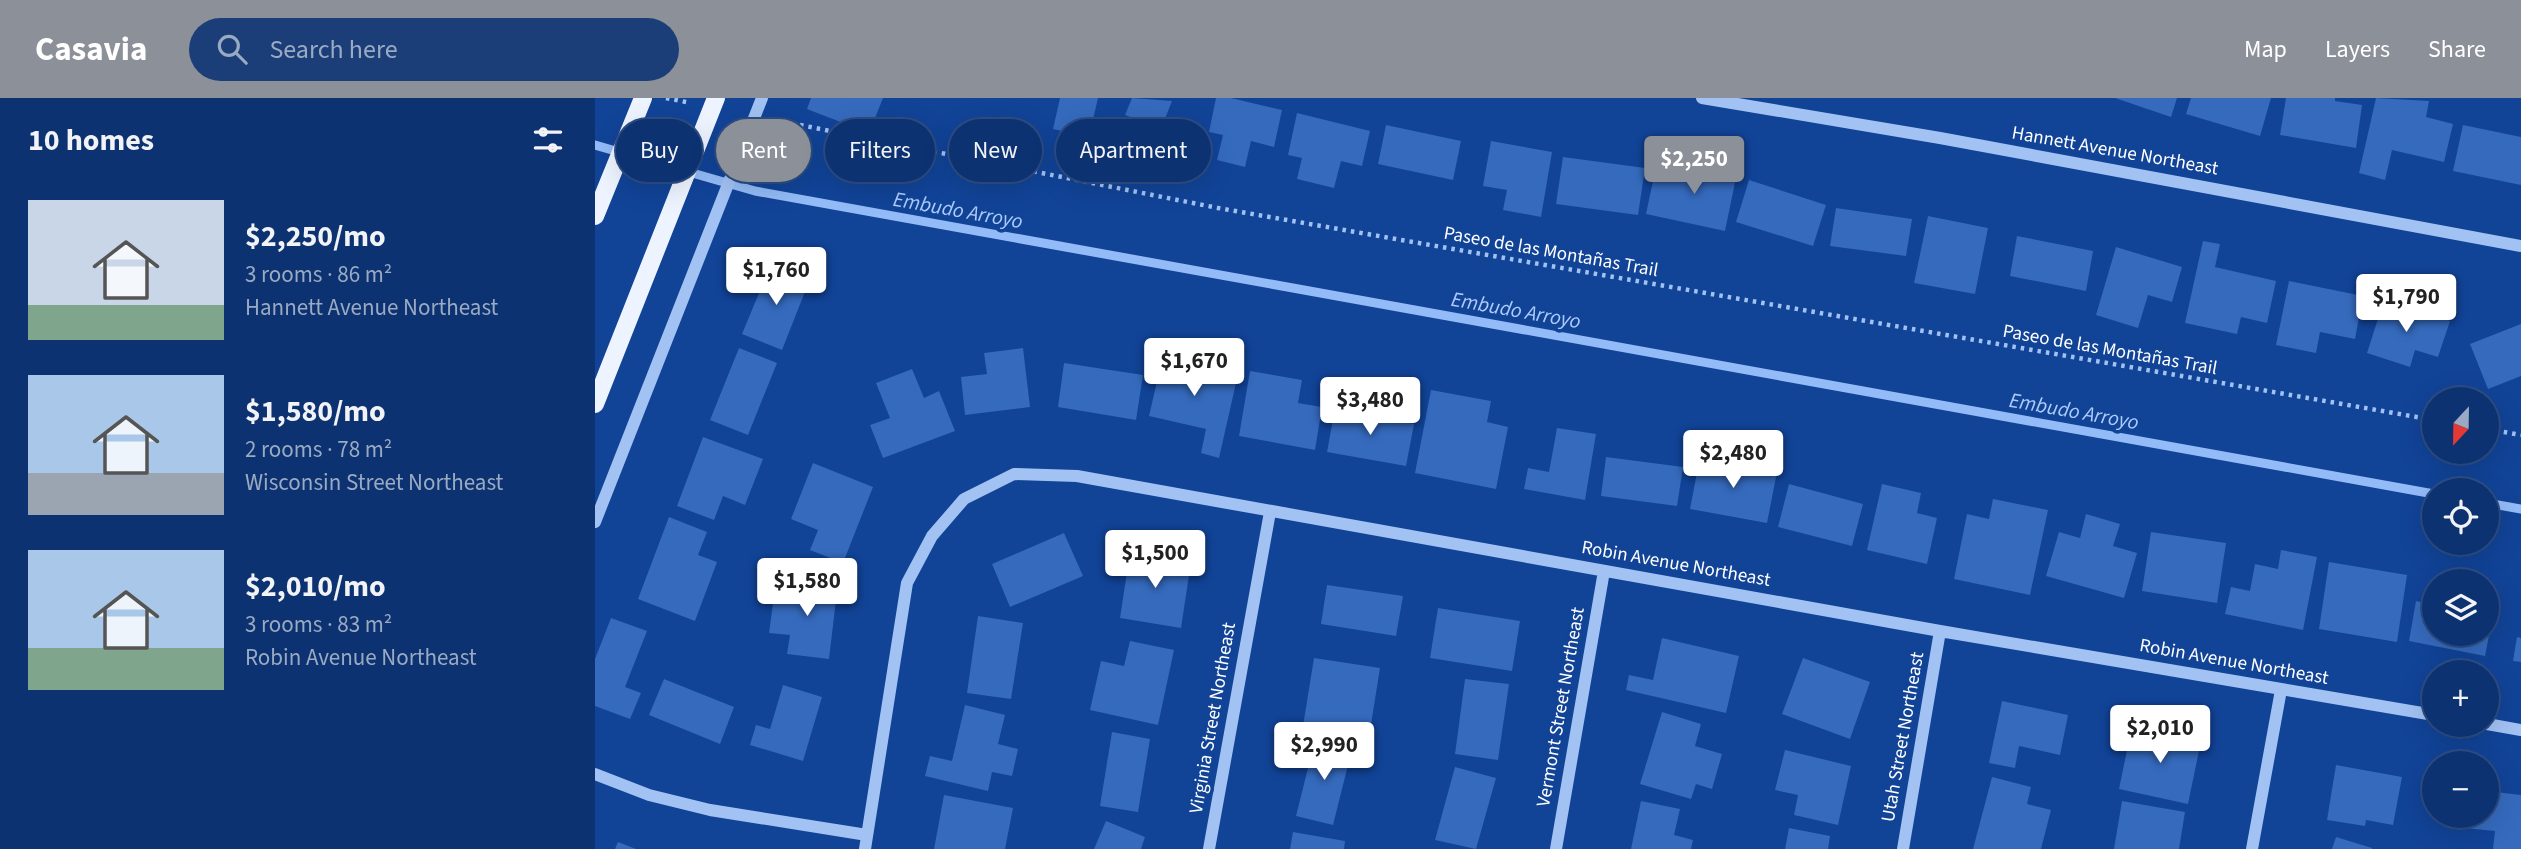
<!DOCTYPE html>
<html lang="en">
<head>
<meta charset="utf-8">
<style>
  body { margin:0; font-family:"Source Sans 3",sans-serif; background:#1b3e79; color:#f1f3f6; height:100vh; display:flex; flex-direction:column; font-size:26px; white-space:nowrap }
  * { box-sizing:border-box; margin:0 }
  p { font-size:23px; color:#9aaac3 }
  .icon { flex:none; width:38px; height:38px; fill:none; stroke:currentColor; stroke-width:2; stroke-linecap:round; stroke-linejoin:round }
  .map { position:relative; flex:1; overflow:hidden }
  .side { display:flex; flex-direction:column; background:#0d3271; width:595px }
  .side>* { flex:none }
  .guide { position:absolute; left:21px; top:21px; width:665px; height:63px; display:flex; gap:14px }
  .needle { width:46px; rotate:202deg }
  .buttons { position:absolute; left:1827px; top:289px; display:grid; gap:14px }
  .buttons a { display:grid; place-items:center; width:77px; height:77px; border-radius:50%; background:#0d3271; box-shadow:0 7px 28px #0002,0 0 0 2px #2d4d84; font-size:35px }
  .price { position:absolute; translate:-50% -60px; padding:0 16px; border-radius:7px; background:#fff; color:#222; font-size:23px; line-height:46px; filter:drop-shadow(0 2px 4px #0008) }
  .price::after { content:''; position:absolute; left:50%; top:42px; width:21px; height:16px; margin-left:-10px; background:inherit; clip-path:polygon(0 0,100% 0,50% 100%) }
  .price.on { background:#8c9099; color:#fff }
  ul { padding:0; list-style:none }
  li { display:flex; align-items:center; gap:21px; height:175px; padding:0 28px }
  li span { display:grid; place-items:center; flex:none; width:196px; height:140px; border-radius:0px; color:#555 }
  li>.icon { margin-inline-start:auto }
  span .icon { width:84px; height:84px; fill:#fffc; stroke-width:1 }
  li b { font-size:30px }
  h2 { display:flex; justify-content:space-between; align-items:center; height:84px; padding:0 28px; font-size:30px }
  .chip { padding:0 24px; border-radius:32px; background:#0d3271; box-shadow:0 7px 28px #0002,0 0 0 2px #2d4d84; font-size:24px; line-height:63px }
  .chip.on { background:#8c9099; color:#fff }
  header { display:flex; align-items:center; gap:42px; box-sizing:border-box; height:98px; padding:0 35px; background:#8c9099; color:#fff }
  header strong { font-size:33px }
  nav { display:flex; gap:38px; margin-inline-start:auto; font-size:24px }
  .search { width:490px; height:63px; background:#1b3e79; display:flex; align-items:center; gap:18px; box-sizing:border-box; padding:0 24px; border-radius:38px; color:#9aaac3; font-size:26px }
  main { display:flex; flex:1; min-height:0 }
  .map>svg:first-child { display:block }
</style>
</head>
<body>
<header>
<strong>Casavia</strong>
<div class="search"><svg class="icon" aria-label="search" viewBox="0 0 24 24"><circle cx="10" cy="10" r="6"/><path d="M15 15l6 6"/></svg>Search here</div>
<nav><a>Map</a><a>Layers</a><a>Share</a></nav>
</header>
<main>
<section class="side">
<h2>10 homes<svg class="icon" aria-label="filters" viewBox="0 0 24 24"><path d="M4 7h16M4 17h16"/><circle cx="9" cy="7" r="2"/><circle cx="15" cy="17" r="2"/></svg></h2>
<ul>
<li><span style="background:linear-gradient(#c9d6e8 75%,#7fa58c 0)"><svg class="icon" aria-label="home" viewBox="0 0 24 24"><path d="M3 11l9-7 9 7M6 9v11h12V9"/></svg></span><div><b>$2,250/mo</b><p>3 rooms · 86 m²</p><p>Hannett Avenue Northeast</p></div></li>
<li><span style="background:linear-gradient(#a9c7e8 70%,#9aa5b1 0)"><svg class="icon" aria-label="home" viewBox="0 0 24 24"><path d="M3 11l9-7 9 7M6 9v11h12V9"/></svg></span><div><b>$1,580/mo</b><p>2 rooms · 78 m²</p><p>Wisconsin Street Northeast</p></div></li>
<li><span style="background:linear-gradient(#a9c7e8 70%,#7fa58c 0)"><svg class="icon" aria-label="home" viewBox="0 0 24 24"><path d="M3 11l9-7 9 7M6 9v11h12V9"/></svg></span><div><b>$2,010/mo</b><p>3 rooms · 83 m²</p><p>Robin Avenue Northeast</p></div></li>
</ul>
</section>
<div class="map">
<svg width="1926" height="751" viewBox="0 0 1926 751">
  <rect width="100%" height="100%" fill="#114397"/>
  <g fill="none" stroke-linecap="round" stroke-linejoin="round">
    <path stroke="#93bbf7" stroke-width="9" d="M0,47L160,93L1839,396
      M1892,405L1926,411"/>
  </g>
  <path fill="#356abd" d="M216,0H288L274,35L212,11Z
    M465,0H503L494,39L458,31Z
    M537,0L577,3L566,31L530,17Z
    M621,0H636L687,12L679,49L656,43L650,69L622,62L628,37L614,34Z
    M1520,0H1582L1576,19Z
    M1596,0H1676L1665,38L1591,16Z
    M1691,0H1740V3L1767,7L1761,50L1685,37Z
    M1781,0L1834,3L1831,19L1858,26L1849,64L1797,52L1790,82L1764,75Z
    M702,15L775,33L767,68L746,63L739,90L702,81L707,60L693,57Z
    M791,27L866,43L858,82L783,66Z
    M1868,27L1926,39V87L1858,73Z
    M896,43L957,54L946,119L908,112L912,92L888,88Z
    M968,59L1050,70L1043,117L961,106Z
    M1123,60L1144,65L1130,133L1051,116L1061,69L1119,82Z
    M1154,82L1231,107L1218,148L1141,124Z
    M1241,110L1317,121L1311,158L1235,148Z
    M1333,118L1393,130L1380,196L1319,185Z
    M1422,138L1498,153L1491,193L1415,178Z
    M1608,143L1625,146L1620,169L1681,183L1672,225L1646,219L1642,236L1590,225Z
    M1521,149L1587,169L1577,204L1553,197L1543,230L1501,217Z
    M176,166L215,181L187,252L147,236Z
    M1694,183L1768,198L1760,241L1725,234L1721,255L1681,247Z
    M1789,202L1855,223L1843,259L1820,252L1815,269L1772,255Z
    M1926,226V278L1893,291L1875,246Z
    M144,250L182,265L153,337L115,322Z
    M428,250L435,309L370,317L366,279L392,276L389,255Z
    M569,253L626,266L623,281L641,285L624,360L606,355L611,331L554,318Z
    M469,265L548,277L541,322L463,309Z
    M317,271L329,300L344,293L360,333L288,360L275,327L295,320L281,285Z
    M655,273L707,282L703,305L727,309L720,352L644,338Z
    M836,292L896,303L892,324L913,329L901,391L820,375Z
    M740,310L819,326L811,368L732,354Z
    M962,330L1001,336L990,402L929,391L933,370L954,374Z
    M108,339L168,361L150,407L128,398L119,422L82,408Z
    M1011,359L1088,369L1082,408L1006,398Z
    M1105,359L1182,374L1172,425L1095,411Z
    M218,365L278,389L248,465L215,452L223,432L196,421Z
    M1194,386L1268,406L1257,448L1183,429Z
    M1287,386L1326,395L1322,415L1342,420L1332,466L1272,452Z
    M1398,401L1453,412L1435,497L1359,481L1372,416L1394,421Z
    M1491,416L1525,426L1518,448L1542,455L1529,500L1451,478L1464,434L1485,440Z
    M74,419L112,434L103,457L122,464L100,523L43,501Z
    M1556,434L1631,445L1622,505L1547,493Z
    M469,435L488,478L415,509L397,466Z
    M1686,452L1722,459L1708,532L1630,516L1636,489L1655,493L1660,466L1683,471Z
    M535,454L596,464L586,530L525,520Z
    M1734,464L1812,477L1802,544L1724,531Z
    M204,480L243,485L234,561L192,556L195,537L174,535L179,498L201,501Z
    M732,487L808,498L801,538L726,526Z
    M1821,503L1839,507V536H1892V516L1898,517L1890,558L1814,543Z
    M843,510L925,523L917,573L835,560Z
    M383,518L428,525L416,601L372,595Z
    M16,520L52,533L30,589L46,595L35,621L0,608V561Z
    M1922,539L1926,540V564L1918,563Z
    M1067,540L1144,558L1131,615L1031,592L1034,577L1058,582Z
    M535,543L579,552L563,627L495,612L506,563L529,568Z
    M719,560L785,570L774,639L708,628Z
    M1208,560L1275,584L1255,641L1187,616Z
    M69,581L139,609L125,646L54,617Z
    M870,581L914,586L903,662L860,656Z
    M188,587L227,599L208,663L155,647L161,627L175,631Z
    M1407,603L1473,617L1465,657L1424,648L1420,670L1394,665Z
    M370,607L410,617L403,646L423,651L417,678L397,674L393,693L330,678L335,658L357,663Z
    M1067,614L1106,626L1100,648L1127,656L1117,691L1101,686L1096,701L1045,686Z
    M1537,628L1606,643L1593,706L1524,691Z
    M517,634L555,641L543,714L505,708Z
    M720,642L757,651L738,727L701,718Z
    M1190,652L1256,668L1243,727L1199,717L1203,697L1180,692Z
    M1741,667L1807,679L1798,727L1771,722L1770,728L1732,722Z
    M860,669L901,680L881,751L840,742Z
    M1397,679L1436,689L1432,706L1456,712L1446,751H1378Z
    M1892,693L1926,697V751H1898L1900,733L1869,730L1870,718H1892Z
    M349,697L418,710L410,751H339Z
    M1046,703L1085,711L1079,737L1098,742L1096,751H1036Z
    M1527,703L1590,714L1584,751H1519Z
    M511,723L550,739L546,751H499Z
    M1194,730L1235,738L1233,751H1190Z
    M698,734L750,743L749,751H695Z
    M1741,739L1777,750V751H1737Z
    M23,744L41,751H20Z"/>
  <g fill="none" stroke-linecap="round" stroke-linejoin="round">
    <path stroke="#a2c2f3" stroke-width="4.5" stroke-dasharray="3.5 5" stroke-linecap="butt" d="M71,0L96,5
      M180,22L623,110L1839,322
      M1892,331L1926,337"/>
    <path stroke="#a2c2f3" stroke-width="12" d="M1107,0L1345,40L1926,148
      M0,424L167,0
      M1892,626L1926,632
      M0,676L54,697L115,712L272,737
      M270,751L312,485L337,438L369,401L419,376L482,378L1345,533L1839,617
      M614,751L675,414
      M961,751L1009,473
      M1308,751L1345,533
      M1657,751L1686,592"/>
    <path stroke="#eef4ff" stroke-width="18" d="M0,118L48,0
      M0,306L121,0"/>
  </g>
  <g text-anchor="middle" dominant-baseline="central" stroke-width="7" stroke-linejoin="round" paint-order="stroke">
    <g font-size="19" fill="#fff" stroke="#114397">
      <text transform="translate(1520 53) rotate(10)">Hannett Avenue Northeast</text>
      <text transform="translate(956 154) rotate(10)">Paseo de las Montañas Trail</text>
      <text transform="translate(1515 252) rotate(10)">Paseo de las Montañas Trail</text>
      <text transform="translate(1081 466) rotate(10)">Robin Avenue Northeast</text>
      <text transform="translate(1639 564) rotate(10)">Robin Avenue Northeast</text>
      <text transform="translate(966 609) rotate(-80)">Vermont Street Northeast</text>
      <text transform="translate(618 620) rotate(-80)">Virginia Street Northeast</text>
      <text transform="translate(1308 639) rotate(-80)">Utah Street Northeast</text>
    </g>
    <g font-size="21" font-style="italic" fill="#aeccfa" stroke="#114397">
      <text transform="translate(363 112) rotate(10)">Embudo Arroyo</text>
      <text transform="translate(921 212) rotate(10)">Embudo Arroyo</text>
      <text transform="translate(1479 313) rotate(10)">Embudo Arroyo</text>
    </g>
  </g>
</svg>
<div class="buttons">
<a><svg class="needle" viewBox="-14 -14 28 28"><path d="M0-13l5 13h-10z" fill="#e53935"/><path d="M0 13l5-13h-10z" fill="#9aaac3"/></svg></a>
<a><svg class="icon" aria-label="locate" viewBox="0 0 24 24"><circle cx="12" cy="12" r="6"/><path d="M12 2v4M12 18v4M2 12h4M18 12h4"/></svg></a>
<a><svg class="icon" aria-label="layers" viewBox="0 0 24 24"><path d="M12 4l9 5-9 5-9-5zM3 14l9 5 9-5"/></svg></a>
<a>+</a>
<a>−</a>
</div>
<b class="price on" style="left:1099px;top:98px">$2,250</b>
<b class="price" style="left:181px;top:209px">$1,760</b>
<b class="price" style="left:1811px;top:236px">$1,790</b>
<b class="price" style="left:599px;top:300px">$1,670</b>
<b class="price" style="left:775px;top:339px">$3,480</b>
<b class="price" style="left:1138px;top:392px">$2,480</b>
<b class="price" style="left:560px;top:492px">$1,500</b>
<b class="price" style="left:212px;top:520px">$1,580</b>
<b class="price" style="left:1565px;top:667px">$2,010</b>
<b class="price" style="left:729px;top:684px">$2,990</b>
<div class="guide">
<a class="chip">Buy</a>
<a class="chip on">Rent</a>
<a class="chip">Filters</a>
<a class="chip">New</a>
<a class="chip">Apartment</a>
</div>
</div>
</main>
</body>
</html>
